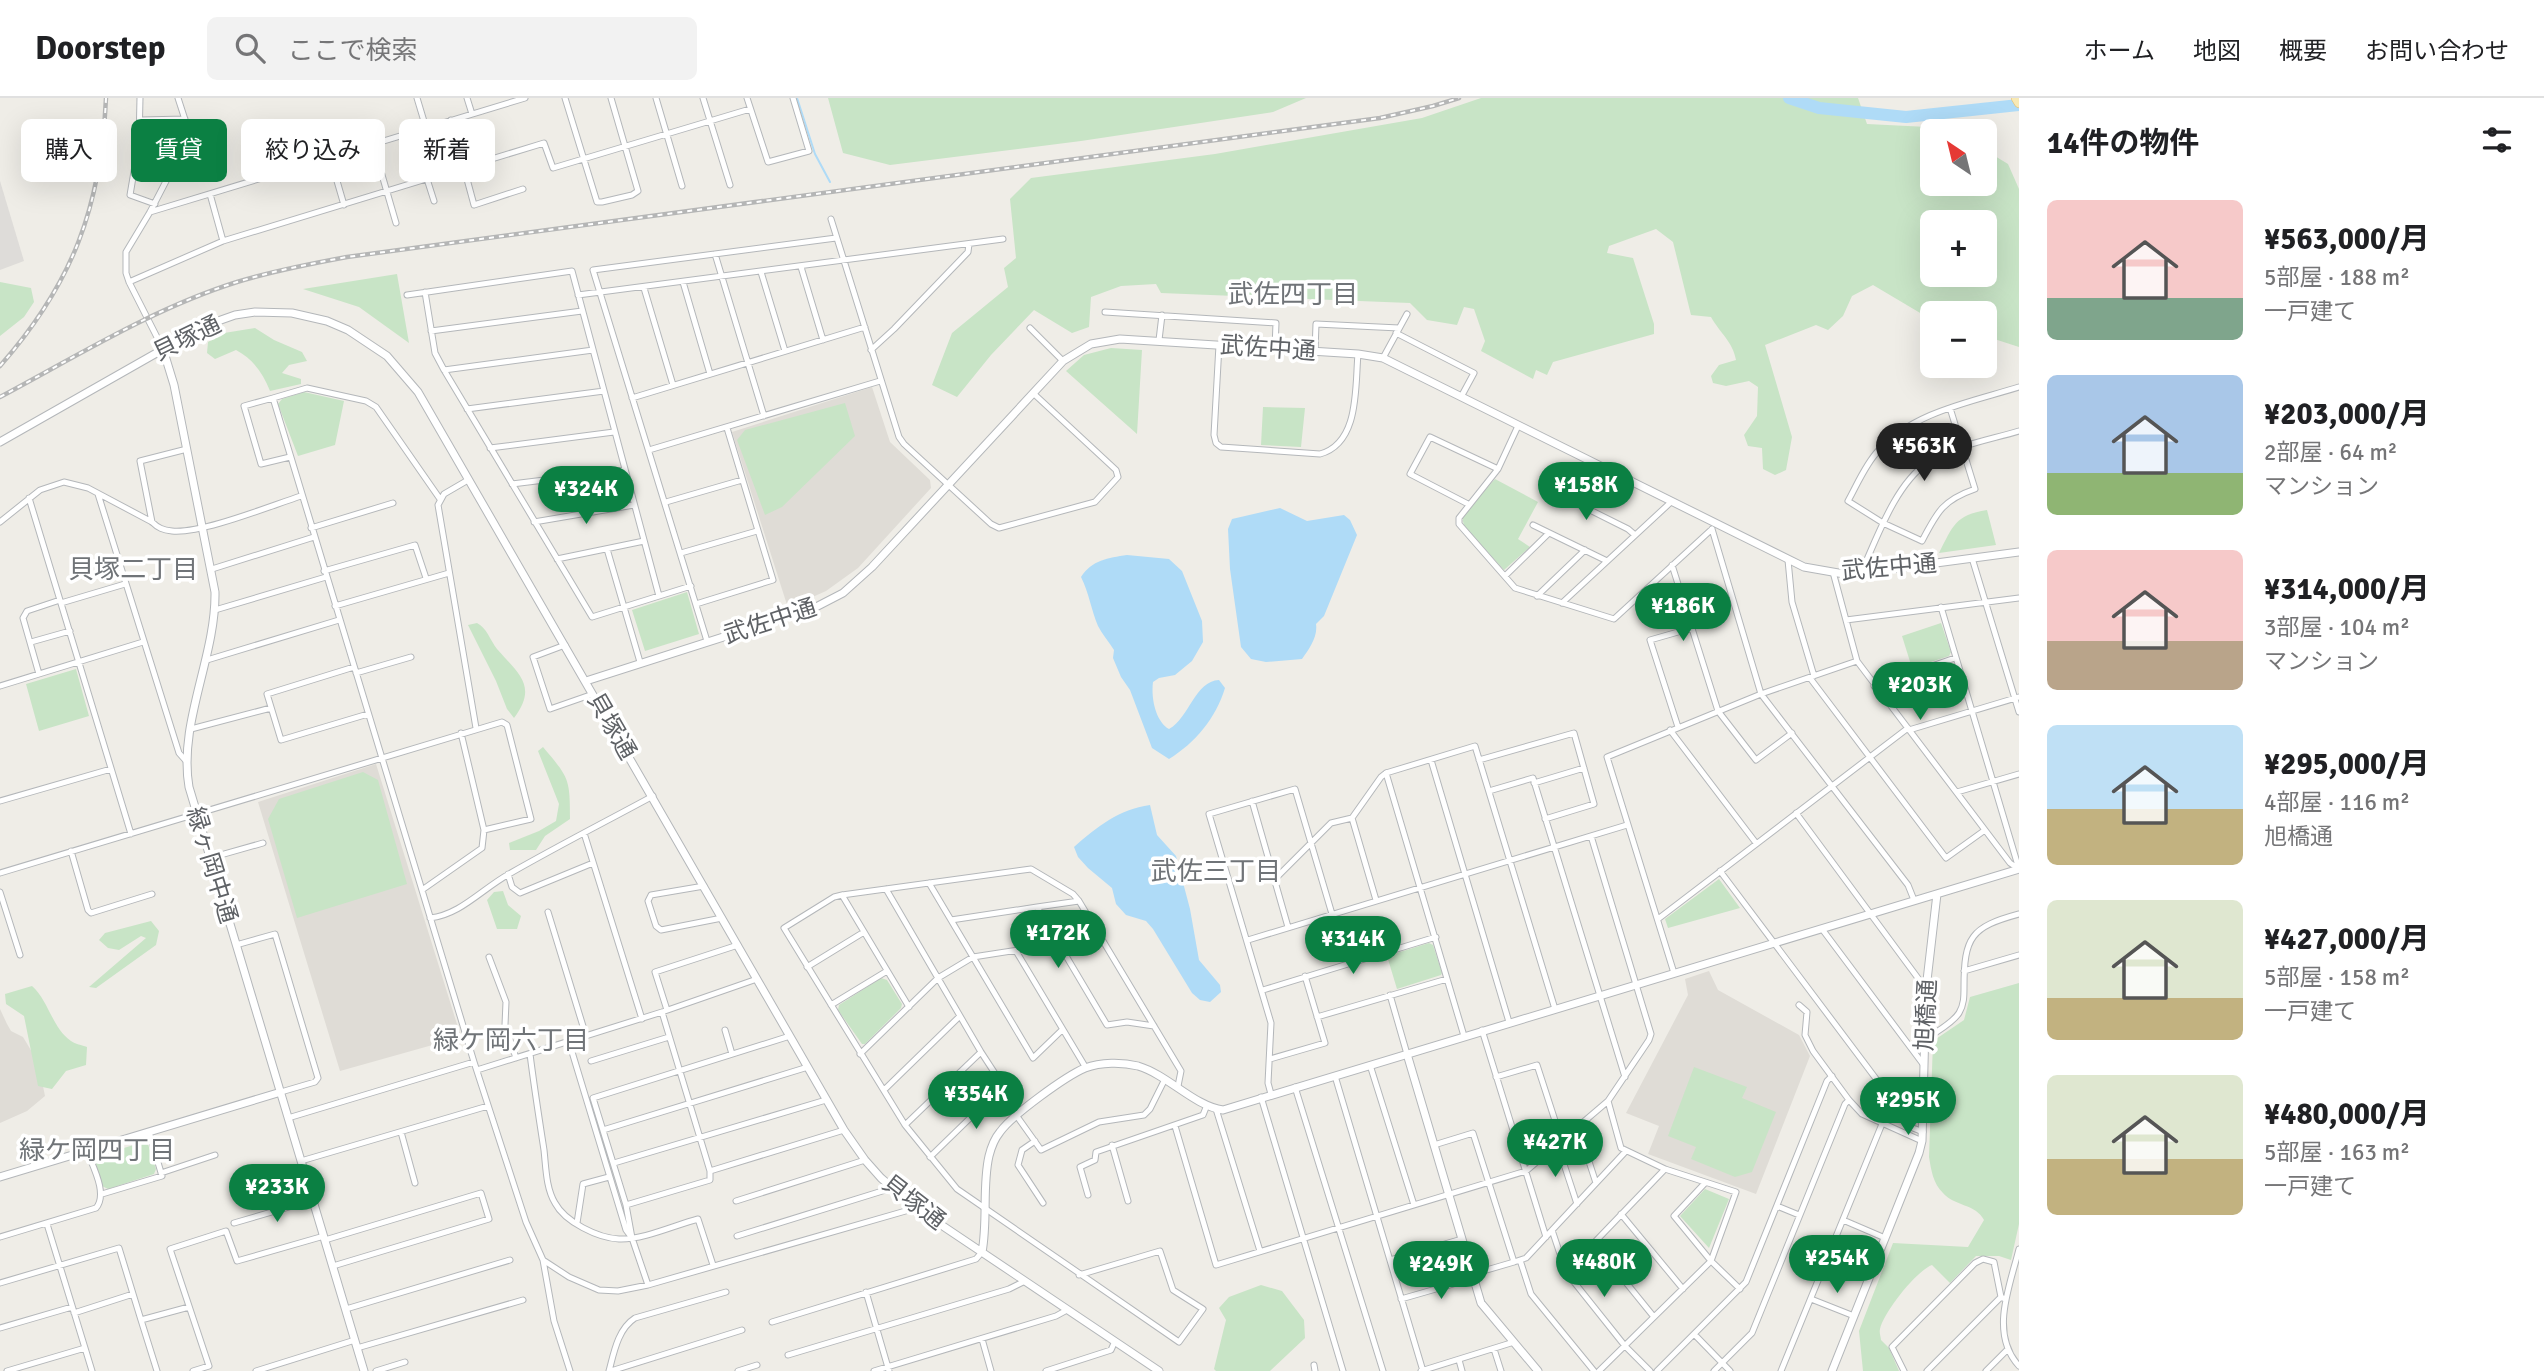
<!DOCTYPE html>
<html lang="ja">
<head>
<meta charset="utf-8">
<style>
  body { margin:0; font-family:Signika,"Noto Sans JP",sans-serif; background:#f2f2f2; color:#202124; height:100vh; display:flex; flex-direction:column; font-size:26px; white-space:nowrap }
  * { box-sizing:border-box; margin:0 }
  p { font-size:23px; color:#757577 }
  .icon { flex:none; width:38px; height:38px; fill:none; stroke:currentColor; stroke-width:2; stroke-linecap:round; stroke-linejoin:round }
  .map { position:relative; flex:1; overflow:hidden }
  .drawer { display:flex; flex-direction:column; background:#fff; width:525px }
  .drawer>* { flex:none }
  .banner { position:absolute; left:21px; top:21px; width:665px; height:63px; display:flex; gap:14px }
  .needle { width:46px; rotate:325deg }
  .controls { position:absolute; left:1920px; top:21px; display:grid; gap:14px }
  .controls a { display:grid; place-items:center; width:77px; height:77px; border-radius:10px; background:#fff; box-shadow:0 7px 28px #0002; font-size:35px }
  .price { position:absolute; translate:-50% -60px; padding:0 16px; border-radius:24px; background:#0b8043; color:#fff; font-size:23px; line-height:46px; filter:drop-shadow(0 2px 4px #0008) }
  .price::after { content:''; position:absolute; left:50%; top:42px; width:21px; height:16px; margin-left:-10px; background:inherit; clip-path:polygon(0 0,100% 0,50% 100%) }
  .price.active { background:#222; color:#fff }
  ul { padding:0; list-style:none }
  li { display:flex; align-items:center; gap:21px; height:175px; padding:0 28px }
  li span { display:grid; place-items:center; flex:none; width:196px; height:140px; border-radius:10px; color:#555 }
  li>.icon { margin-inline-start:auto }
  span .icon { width:84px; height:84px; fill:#fffc; stroke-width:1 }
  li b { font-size:30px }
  h2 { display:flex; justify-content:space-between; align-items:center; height:84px; padding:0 28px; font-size:30px }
  .chip { padding:0 24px; border-radius:10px; background:#fff; box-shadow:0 7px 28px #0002; font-size:24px; line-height:63px }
  .chip.active { background:#0b8043; color:#fff }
  header { display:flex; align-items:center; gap:42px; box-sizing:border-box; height:98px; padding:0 35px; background:#fff; border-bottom:2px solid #e0e0e0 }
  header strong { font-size:33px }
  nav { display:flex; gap:38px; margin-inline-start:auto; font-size:24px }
  .search { width:490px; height:63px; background:#f2f2f2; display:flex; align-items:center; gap:18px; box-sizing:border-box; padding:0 24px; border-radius:10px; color:#757577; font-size:26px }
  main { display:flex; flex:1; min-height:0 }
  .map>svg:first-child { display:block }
</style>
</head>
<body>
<header>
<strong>Doorstep</strong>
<div class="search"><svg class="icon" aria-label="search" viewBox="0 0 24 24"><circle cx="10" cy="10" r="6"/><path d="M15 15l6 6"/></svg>ここで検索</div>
<nav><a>ホーム</a><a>地図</a><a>概要</a><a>お問い合わせ</a></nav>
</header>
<main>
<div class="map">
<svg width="2019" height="1273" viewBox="0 0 2019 1273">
  <rect width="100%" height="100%" fill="#efede7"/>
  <path fill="#dedcd9" d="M0,83L24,163L0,172Z"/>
  <path fill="#dfdcd6" d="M872,289L890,344L930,382L931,390L858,470L826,493L788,510L732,334Z
    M376,666L461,939L340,973L258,704Z
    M1709,873L1718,892L1799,937L1810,958L1756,1096L1648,1056L1659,1028L1626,1015L1688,897L1685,881Z
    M0,911L7,926L11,933L23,939L38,964L45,998L27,1013L0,1025Z"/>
  <path fill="#c8e4c6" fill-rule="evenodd" d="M828,0H1306L1273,14L1081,43L890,67L843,55Z
    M1481,0H1858L1867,26L1948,30L1954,33H1932V86H1984L1985,52L2008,66L2019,91V249L1985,238L1984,215H1932V222L1873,187L1852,198L1843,218L1828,232L1816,227L1765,247L1792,339L1786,372L1775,377L1763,371L1762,350L1748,348L1744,337L1757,318L1758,289L1749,283L1726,288L1713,285L1711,278L1719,267L1736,262C1733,244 1720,235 1711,219L1691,217L1673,144L1656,131L1609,148L1607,155L1633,160L1654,226V236L1553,264L1547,277L1536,272L1533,281L1481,253L1485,243L1474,211L1464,209L1457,227L1427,222L1410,205L1161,195L1156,186L1121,188L1091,199L1089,229L1072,235L1034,212L991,257L957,299L932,287L952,235L1008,189L1004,170L1016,160L1010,101L1031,80L1215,56L1422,20ZM1932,124H1984V177H1932Z
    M397,176L409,245L359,209L303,191Z
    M0,184L31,190L34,204L24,219L0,238Z
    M255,230L274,242L302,254L307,263L289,267L282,275L301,281V286L270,293C263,275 253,261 236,252L215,261L207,255L208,244L224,235Z
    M1111,250L1142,252L1137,336L1066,273L1084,257Z
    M304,294L344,303L335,347L298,358L278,306L282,301Z
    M845,305L855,338L782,409L765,417L737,342L745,332Z
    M1263,309L1305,310L1301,349L1261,347Z
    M1495,381L1538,404L1518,441L1530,449L1504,472L1464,428L1462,418Z
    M1987,412L1996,447L1939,455C1953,428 1955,417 1987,412Z
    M687,494L699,536L645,553L632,512Z
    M477,525C487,530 490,542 497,551C519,576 538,588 514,620L507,611L496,583L468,527Z
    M1941,525L1951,554L1949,558L1912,570L1902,538Z
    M76,571L89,618L39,633L26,586Z
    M543,649C569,680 570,680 570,721L545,738L536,752H510L509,745L539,733L556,723L559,706L538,653Z
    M363,674L378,682L407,786L297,820L268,721L279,701Z
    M1719,781L1740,810L1668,830L1665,821Z
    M503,793L508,807L521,818L517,831H497L487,802L494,794Z
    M151,823L159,833L156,847L96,890L89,889L146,840L141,838L119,852L108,850L99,842L105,835Z
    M1429,845L1433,847L1442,875L1441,877L1397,891L1387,858Z
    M881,880L887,882L902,906L901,910L865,946H862L838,912L839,907Z
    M2019,885V1126L2011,1162L1999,1158H1976L1950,1185L1932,1167C1916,1173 1884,1214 1880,1231C1879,1235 1881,1239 1881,1242L1889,1250L1899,1273H1863L1859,1233L1893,1145L1968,1149L1984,1122C1976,1106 1954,1108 1943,1095C1933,1086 1931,1071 1929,1059L1933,943L1964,922L1970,899Z
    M32,888C49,903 52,930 71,943C75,946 82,947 87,949L86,967L66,973L52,991L38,988L24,918L6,906L5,896Z
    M1694,969L1747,989L1742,1000L1776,1014L1752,1074L1735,1079L1691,1061L1696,1049L1668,1038Z
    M147,1043L156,1071L154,1076L108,1091L102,1088L94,1059Z
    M1705,1091L1729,1101L1709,1150L1680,1118Z
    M1261,1187L1282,1193L1304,1222L1305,1240L1270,1273H1216L1214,1271L1226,1222L1219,1210L1229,1199Z"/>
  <path fill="#afdbf7" d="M1280,410L1307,423L1344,417L1350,422L1357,437L1324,518L1316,526C1318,539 1309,551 1302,561L1266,564L1251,561L1241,549L1230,471L1228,431L1232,421Z
    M1127,457L1169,461L1182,473L1202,523L1203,544L1192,563L1175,577L1159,580L1153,584C1151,599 1155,623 1169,631C1189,620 1195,583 1219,582L1225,590C1216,620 1195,645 1169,661L1152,650L1130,592L1121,579L1113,560L1114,552C1109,544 1102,536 1098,528C1091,511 1089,495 1081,479C1092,462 1108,460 1127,457Z
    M1150,707L1157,737L1176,758L1190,811L1199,862L1220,887L1221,894L1210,904L1200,902L1192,895L1153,831L1146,823L1126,817L1116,806L1112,790L1088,770L1078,759L1074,749C1097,729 1119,711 1150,707Z"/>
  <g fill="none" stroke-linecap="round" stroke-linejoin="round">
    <path stroke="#afdbf7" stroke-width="2" d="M797,0L815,56L830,84"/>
    <path stroke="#afdbf7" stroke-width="12" d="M1789,0L1819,10L1906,19L2019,7"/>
    <g stroke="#b4b7ba" stroke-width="7">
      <path id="minor" d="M140,0L139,44L130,97L155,106
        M417,0L426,30
        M467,0L472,16
        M565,0L597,104H602L632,97L638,93L611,0
        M656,0L682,88
        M703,0L730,87
        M747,0L768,64L809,53L793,0
        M141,22L185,21
        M451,22L474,107L523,91
        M373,46L396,125
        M330,59L344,107
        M427,81L434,103
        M210,96L223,143
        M150,114L525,0
        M831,121L899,339L904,346L991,426L999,430L1095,404L1118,379L1116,372L1033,295
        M715,156L764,318
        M801,169L823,242
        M761,174L785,253
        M129,184L223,143L544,45L553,70L750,11
        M683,184L710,276
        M644,190L673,287
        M425,194L435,255L444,272L592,519L691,488
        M407,197L572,173L659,498
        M578,197L1003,141
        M1105,214L1276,225L1275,250
        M1030,230L1063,263
        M431,233L582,213
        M1396,235L1474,275L1461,299
        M1159,242L1162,217
        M1219,247L1214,337L1216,345L1221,349L1320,356C1360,345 1355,288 1358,256
        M163,251L129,184L126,175V154L150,114L190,37L178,0
        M871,252L894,231L968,154L969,146
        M1315,253L1316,226L1399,230
        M1383,260L1407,216
        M444,272L593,252
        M273,300L307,290L366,303L376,309L440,401
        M632,300L865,229
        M1950,310L1975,391C1943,402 1937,414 1922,443L1883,425L1848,403C1857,387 1865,367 1878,353C1913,314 1971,304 2019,289
        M467,311L604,293
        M1518,328L1498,371L1459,420V426L1515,490L1614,521L1712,431
        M490,350L614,334
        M649,352L880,283
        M290,359L261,366L244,308L273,300L474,964L526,1124L543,1162L569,1179L599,1192L618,1193L648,1187L916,1110
        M468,382L444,396L438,407L476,630
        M512,386L625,372
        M1550,392L1628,431L1635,437
        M98,396L179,655L187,664
        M29,400L131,736
        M666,404L742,382
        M1468,406L1410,376L1430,339L1498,371
        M0,424L40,392L64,384L88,390L152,424C158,430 163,432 172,433C201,436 270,408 301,398
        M152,424L140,363L187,351
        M534,424L634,407
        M1533,427L1607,463
        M311,430L393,405
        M607,451L640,564
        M681,455L757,433
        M1972,460L2019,614
        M557,461L644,443
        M1788,462L1792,504L1814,578
        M1672,467L1718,613L1756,662L1792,635
        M212,471L314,439
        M324,473L415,447L426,480
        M1833,474L1857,563L2010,765L2019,771
        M1861,475C1877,440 1895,387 1927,365C1953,348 1989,342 2019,333
        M1505,478L1549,435
        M1537,498L1585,452
        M61,505L125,486
        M1562,505L1671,404
        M696,506L773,482L727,330
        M335,508L449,475
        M1941,509L2019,771
        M215,512L326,479
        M1846,522L2019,500
        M707,543L593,172L836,140
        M31,544L70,533
        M565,547L533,559L550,611L593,596
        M207,562L339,522
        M1857,563L1761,596L1908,787L1914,802
        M354,569L267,596L281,642L368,616
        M356,575L411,559
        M39,576L23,520L27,513L60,502
        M1810,580L1946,760L1985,732
        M0,588L143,544
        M1874,588L1955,560
        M1678,629L1650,542L1692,530
        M191,631L271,610
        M1670,632L1756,745
        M1909,632L2019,599
        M461,635L484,732
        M1431,662L1509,924
        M1479,662L1574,635L1594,706L1545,721
        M1386,675L1475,648L1555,911
        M1534,685L1584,670
        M1489,693L1533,680L1625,979
        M1957,694L2019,676
        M0,703L111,671
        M1252,703L1288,829
        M1796,715L1926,891
        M1352,720L1376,802
        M584,735L642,921
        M71,753L88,812L91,815L152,796
        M210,760L263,745
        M1720,773L1913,1030L1923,1034
        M0,775L502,624L507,627L531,721L484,732L482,750L422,792
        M508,776L512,789L520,795L593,765
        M1275,781L1331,725L1352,720L1381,679L1386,675L1464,938
        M929,785L1033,960L1062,932
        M704,788L651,797L648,803L656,828L661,832L722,820
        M886,791L981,954L1020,1014
        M0,794L20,857
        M842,797L909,909
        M1037,809L1079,803
        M548,814L586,938
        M430,820C460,817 482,791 509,776C556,749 605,724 653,698
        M1658,821L1908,630
        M951,822L1037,809L1107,927L1127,924L1154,928
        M1822,831L1923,966
        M1248,842L1627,727
        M236,847L275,836L318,980L315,984L281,994
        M1016,853L1086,970
        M489,859L506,904L505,927L516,960
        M807,869L864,834
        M1964,873L2019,857
        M1674,875L1607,659L1761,596L1712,431
        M1263,892L1436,839
        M1390,897L1407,956
        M831,907L887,873
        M1799,907L1807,914L1805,937L1813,953L1849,1002L1862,1016L1922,1043
        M667,912L655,874L738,847
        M662,914L710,1073
        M1317,919L1447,881
        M725,932L732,956
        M1482,932L1546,1139
        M1925,942C1935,934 1952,926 1959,915C1964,907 1964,898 1964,889C1964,839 1971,829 2019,816
        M569,944L626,1132L632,1140L648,1187
        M530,956C534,988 539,1020 544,1052C546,1070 546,1090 555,1105C565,1124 598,1140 619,1141C643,1142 675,1127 698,1121L713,1167
        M860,956L938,880L973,859L1057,846
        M1270,961L1325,945L1305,878
        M591,963L669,939
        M1370,967L1414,1107
        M477,972L662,914L757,881
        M1335,978L1423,1273
        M1496,979L1537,967L1562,1044
        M1295,989L1383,1273
        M884,992L960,918
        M1271,996L1268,985L1271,925L1209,716L1295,691L1332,816
        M1261,999L1343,1273
        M1216,1011L1260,1153
        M1016,1017L1041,1052L1099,1024L1144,1017L1150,1011L1165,981
        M288,1020L474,964
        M905,1027L981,954
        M1175,1028L1216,1167L1526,1073L1608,1003L1649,942L1651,936L1591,738
        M1578,1030L1596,1085
        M603,1032L808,969
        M401,1034L415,1085
        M1035,1043L1022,1052L1018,1067L1043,1105
        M1112,1047L1128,1103
        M1434,1047L1473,1035L1514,1164L1520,1162L1531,1196L1594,1273
        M1558,1048L1577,1106
        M930,1059L1003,988
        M301,1063L488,1008
        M614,1065L826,1002
        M161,1075L215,1057
        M1705,1085L1674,1118L1711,1163L1740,1191
        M102,1096L162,1078L149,1034
        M1088,1097L1080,1069L1095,1062L1096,1054L1203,1017L1207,1007
        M736,1103L865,1062
        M626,1107L710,1082V1073L844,1032
        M1777,1108L1799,1117
        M1621,1116L1683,1191
        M1843,1122L1885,1140
        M234,1125L313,1102
        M577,1125L583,1086L609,1079
        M1552,1132L1566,1174L1625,1248L1650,1273
        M737,1138L892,1090
        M0,1139L96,1110C108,1096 93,1069 87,1053
        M632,1140L626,1107L593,1000L790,938
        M325,1142L481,1095L489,1121L333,1168
        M1594,1145L1654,1219
        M2019,1151C2010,1188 1989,1235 2019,1268
        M543,1162L554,1223L570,1273
        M1390,1162L1462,1141
        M1520,1162L1526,1160L1626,1053
        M1566,1174L1665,1071
        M1473,1176L1514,1164
        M1079,1177L1160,1153L1173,1192L1203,1211L1179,1244L957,1091L905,1027L784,830L834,799L842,797L1031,771L1073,796L1079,803L1181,973L1178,988
        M0,1185L119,1150L141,1222
        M866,1194L889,1273
        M1401,1201L1474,1180
        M1811,1201L1854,1218
        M346,1211L510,1162
        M74,1215L133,1196
        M772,1224L976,1161L982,1154
        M0,1230L72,1209
        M1694,1236L1730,1273
        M982,1241L991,1273
        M85,1250L92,1273
        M357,1250L523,1202
        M1494,1251L1501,1273
        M788,1257L1009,1191L1025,1183
        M1459,1262L1462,1273
        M1314,1267L1315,1273
        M7,1273L85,1250L47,1126
        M157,1273L141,1222L189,1209
        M193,1273L209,1268L170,1151L226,1133L237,1163L324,1138
        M256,1273L355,1242
        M376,1273L405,1264
        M609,1273C614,1254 618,1231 635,1220L726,1194
        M611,1273L742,1232
        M738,1273L757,1267
        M874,1273L1056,1218L1067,1212
        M1046,1273L1111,1252L1115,1243
        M1421,1273L1514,1244
        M1599,1273L1711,1163L1736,1094L1665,1071L1621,1050L1608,1003
        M1657,1273L1746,1184L1827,983L1832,978
        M1714,1273L1752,1235L1845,1006L1849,1002
        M1781,1273L1882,1026
        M1904,1273L1892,1249L1975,1165L1983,1161L1994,1164L2001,1199L2005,1201
        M1927,1273L2001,1199
        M1986,1273L2008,1251"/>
    </g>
    <g stroke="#b4b7ba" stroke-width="9">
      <path id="tertiary" d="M163,251L174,287L215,494C216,559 178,625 189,689L364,1273
        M0,344L204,228L235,217L255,214L292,215L327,223L348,232L387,258L418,294L844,1032L865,1062L881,1080L916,1110L1159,1273
        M586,583L814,510L843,495L872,469L1063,263L1091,246L1120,241L1358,256L1383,260L1804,469L1844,476L1861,475L2019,454
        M1407,956L1481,1205L1538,1273
        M0,1079L281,994
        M982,1154C988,1123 982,1088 989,1058C991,1050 995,1040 1000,1034C1012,1017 1066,978 1085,970C1101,964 1122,964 1138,968C1168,977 1194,1008 1223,1012L2019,771
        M1832,1273L1919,1055L1922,1043L1926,891L1937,796"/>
    </g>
    <g stroke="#e5bd6b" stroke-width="10">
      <path id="primary" d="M2016,0L2019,5"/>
    </g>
    <use href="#minor" stroke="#fff" stroke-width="5"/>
    <use href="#tertiary" stroke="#fff" stroke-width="7"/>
    <use href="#primary" stroke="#f8e9b4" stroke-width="9"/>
    <g stroke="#b5b6b6" stroke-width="4.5">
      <path id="rail" d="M0,268C73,185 101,109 106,0
        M0,299C77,258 154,210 237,184C273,173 309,166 347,159L1380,20L1433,8L1459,0"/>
    </g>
    <use href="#rail" stroke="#fff" stroke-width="2" stroke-dasharray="5" stroke-linecap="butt"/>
  </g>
  <g text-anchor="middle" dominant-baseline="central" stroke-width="7" stroke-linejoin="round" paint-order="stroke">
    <g font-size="24" fill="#5f6266" stroke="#fff">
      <text transform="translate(187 240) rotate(-26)">貝塚通</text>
      <text transform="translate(1268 250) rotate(4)">武佐中通</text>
      <text transform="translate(1889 469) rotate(-5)">武佐中通</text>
      <text transform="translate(770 523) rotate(-18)">武佐中通</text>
      <text transform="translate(612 628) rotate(60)">貝塚通</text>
      <text transform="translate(212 767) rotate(73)">緑ヶ岡中通</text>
      <text transform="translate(1926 917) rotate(-87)">旭橋通</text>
      <text transform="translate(914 1104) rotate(38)">貝塚通</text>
    </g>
    <g font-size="26" fill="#707478" stroke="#fff">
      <text x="1293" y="197">武佐四丁目</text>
      <text x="133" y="472">貝塚二丁目</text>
      <text x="1216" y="774">武佐三丁目</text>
      <text x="511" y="943">緑ケ岡六丁目</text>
      <text x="97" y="1053">緑ケ岡四丁目</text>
    </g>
  </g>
</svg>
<div class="controls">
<a><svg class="needle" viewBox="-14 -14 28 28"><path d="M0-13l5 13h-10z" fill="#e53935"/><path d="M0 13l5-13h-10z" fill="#757577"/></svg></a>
<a>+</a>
<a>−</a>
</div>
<b class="price active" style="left:1924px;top:385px">¥563K</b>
<b class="price" style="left:1586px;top:424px">¥158K</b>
<b class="price" style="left:586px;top:428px">¥324K</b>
<b class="price" style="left:1683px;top:545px">¥186K</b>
<b class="price" style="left:1920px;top:624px">¥203K</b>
<b class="price" style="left:1058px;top:872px">¥172K</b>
<b class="price" style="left:1353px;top:878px">¥314K</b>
<b class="price" style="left:976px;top:1033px">¥354K</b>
<b class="price" style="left:1908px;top:1039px">¥295K</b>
<b class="price" style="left:1555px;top:1081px">¥427K</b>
<b class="price" style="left:277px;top:1126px">¥233K</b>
<b class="price" style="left:1837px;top:1197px">¥254K</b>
<b class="price" style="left:1604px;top:1201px">¥480K</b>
<b class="price" style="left:1441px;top:1203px">¥249K</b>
<div class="banner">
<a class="chip">購入</a>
<a class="chip active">賃貸</a>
<a class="chip">絞り込み</a>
<a class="chip">新着</a>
</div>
</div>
<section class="drawer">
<h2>14件の物件<svg class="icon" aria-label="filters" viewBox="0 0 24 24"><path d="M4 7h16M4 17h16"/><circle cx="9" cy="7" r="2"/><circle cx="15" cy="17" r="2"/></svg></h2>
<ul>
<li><span style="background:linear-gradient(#f6c9c9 70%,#7fa58c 0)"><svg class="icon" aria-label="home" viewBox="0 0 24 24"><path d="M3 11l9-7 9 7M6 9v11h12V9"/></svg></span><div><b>¥563,000/月</b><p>5部屋 · 188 m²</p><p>一戸建て</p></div></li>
<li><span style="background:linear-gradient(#a9c7e8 70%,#8fb573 0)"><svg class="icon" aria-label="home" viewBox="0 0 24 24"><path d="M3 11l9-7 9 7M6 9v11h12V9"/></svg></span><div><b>¥203,000/月</b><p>2部屋 · 64 m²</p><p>マンション</p></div></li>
<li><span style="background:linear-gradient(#f6c9c9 65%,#b9a48a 0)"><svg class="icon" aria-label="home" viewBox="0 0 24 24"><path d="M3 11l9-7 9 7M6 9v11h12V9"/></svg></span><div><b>¥314,000/月</b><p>3部屋 · 104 m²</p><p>マンション</p></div></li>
<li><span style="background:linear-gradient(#bfe0f5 60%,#c2b280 0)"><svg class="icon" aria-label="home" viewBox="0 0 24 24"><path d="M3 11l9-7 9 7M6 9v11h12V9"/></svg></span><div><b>¥295,000/月</b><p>4部屋 · 116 m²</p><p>旭橋通</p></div></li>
<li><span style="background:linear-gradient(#dfe7d0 70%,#c2b280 0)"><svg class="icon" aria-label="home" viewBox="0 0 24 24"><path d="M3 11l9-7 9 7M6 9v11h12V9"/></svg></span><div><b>¥427,000/月</b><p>5部屋 · 158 m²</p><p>一戸建て</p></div></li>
<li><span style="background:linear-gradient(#dfe7d0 60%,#c2b280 0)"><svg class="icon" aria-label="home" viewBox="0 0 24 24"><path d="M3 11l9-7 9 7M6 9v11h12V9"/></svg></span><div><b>¥480,000/月</b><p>5部屋 · 163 m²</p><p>一戸建て</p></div></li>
</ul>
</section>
</main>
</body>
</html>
